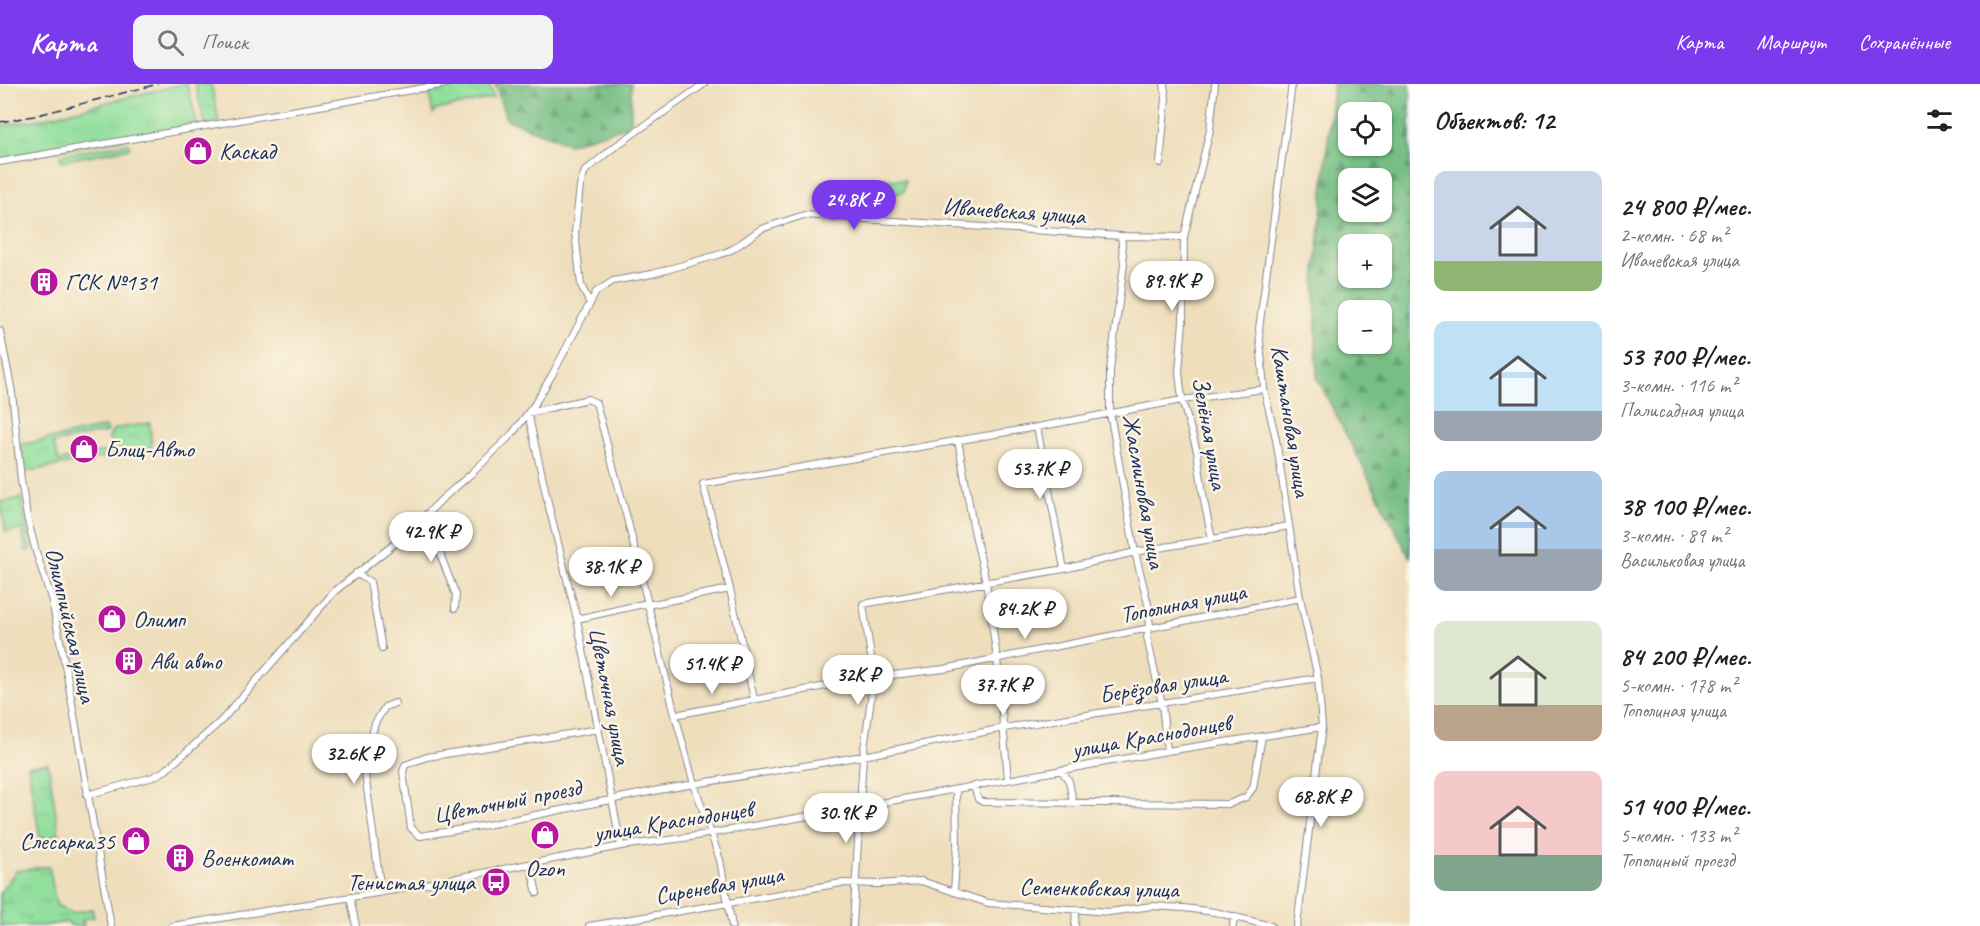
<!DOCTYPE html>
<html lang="ru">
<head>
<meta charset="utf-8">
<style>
  body { margin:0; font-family:Caveat,sans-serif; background:#f2f2f2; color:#202124; height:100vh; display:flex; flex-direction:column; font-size:22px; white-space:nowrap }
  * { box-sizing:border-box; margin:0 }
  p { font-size:20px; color:#757577 }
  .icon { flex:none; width:33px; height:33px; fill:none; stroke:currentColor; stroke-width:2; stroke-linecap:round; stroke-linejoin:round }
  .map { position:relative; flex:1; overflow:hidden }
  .details { display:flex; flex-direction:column; background:#fff; width:570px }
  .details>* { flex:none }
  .tools { position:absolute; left:1338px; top:18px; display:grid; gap:12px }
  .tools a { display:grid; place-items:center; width:54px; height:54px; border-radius:12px; background:#fff; box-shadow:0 2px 4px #0004; font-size:30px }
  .price { position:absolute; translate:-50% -51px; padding:0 14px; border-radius:21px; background:#fff; color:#222; font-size:20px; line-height:39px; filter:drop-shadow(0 2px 3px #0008) }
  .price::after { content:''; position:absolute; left:50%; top:36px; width:18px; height:14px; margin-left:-9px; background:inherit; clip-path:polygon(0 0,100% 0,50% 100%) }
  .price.active { background:#7c3aed; color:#fff }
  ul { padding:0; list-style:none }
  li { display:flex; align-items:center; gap:18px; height:150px; padding:0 24px }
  li span { display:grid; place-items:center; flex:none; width:168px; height:120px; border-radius:12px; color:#555 }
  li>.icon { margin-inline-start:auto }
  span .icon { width:72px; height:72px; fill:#fffc; stroke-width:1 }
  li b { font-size:26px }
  h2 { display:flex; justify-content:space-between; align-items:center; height:72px; padding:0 24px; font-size:26px }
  header { display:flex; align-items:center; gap:36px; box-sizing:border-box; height:84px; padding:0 30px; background:#7c3aed; color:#fff }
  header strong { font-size:28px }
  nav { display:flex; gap:33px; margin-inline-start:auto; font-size:21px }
  .search { width:420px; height:54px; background:#f2f2f2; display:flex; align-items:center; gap:15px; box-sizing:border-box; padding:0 21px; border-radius:12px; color:#757577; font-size:22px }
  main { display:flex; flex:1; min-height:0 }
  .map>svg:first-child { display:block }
</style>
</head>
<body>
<header>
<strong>Карта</strong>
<div class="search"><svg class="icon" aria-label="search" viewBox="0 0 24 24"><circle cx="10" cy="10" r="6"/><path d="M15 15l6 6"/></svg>Поиск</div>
<nav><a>Карта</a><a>Маршрут</a><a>Сохранённые</a></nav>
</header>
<main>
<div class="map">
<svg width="1410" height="842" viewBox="0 0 1410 842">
  <defs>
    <pattern id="grass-tufts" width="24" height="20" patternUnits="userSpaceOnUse" patternTransform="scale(1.5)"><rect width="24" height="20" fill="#92df9d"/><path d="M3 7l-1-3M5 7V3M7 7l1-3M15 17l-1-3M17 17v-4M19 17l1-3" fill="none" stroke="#7dc08a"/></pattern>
    <pattern id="forest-firs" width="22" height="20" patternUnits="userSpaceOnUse" patternTransform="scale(1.5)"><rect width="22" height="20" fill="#75be84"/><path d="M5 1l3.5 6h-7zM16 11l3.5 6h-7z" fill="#5f9b6f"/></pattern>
  </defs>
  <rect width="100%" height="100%" fill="#fcf5e5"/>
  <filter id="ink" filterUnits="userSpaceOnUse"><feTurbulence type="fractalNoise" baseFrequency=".0167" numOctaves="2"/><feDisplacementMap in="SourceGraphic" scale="12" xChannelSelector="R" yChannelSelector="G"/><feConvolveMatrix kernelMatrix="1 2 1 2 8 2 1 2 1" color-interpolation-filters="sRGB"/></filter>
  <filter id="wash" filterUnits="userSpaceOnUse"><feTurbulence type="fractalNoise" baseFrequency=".008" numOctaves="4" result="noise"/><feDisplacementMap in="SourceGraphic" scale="24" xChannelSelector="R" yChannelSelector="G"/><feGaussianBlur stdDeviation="1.35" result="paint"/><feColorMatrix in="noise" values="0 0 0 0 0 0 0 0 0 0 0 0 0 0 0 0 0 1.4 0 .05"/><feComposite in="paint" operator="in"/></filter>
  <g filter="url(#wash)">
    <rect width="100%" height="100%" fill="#eedebc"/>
    <path fill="url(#grass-tufts)" stroke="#56877e" stroke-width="1.5" d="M181,0H187L198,42L0,76V42L36,36Z
      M195,0H211L219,38L205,40Z
      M465,0H489L494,14L436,26L433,30L429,8Z
      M129,59L130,64L61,77L60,71Z
      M874,95L905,96L904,107L868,119Z
      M150,339L152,364L24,388L20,361L106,343L107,348L53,359L59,377L112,366L109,354L114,345Z
      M21,414L31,466L26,467L22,445L6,448L0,418Z
      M48,679L59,751L40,754L28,682Z
      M49,782L56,821L72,829L92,825L94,833L82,835L84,842H72L67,838L43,842H0V809L16,787Z"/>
    <path fill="url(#forest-firs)" stroke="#487671" stroke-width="1.5" fill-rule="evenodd" d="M495,0H631V41L569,60L506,35Z
      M1333,0H1410V474L1317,294L1315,197ZM1348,28H1382V62H1348ZM1348,94H1382V128H1348ZM1348,160H1382V194H1348ZM1348,226H1382V260H1348Z"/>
  </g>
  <g filter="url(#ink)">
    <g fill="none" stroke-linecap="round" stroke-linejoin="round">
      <g stroke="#84868d" stroke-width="8">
        <path id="minor" d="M1292,0L1259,245L1264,305L1276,355L1300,514L1318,594L1322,643L1297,842
          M0,78L446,0
          M1160,79L1166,14L1164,0
          M1121,152L1124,180L1110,286V329L1135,468L1148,520L1150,544L1147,553L1162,620L1167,667
          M590,220L581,201L575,148L580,102L585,87L613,64L704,0
          M0,247L12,308L21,396L27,433L36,468L52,517L67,591L111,842
          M1037,343L1064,485
          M958,356L973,442L986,498L997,574L1008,695
          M429,430L442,475L456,511L455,524
          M1212,455L1204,417L1197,367L1182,316L1179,288L1183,237L1184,153L1210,46L1215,0
          M356,489L370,498L382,565
          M577,535L643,520L647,521L730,505
          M754,615L730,505L703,400L1037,343L1182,316L1264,305
          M675,631L867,594L944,585L1300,514
          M599,645L427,673L405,681L403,688L411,744L420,752L487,741L659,706L863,672L1004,644L1318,594
          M1061,686L1069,697L1073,718
          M974,702L978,715L983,718L1229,720L1246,713L1253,704L1262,652
          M87,711L153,693L166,686L221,637L335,507L408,449L442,415L471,390L512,350L534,321L552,291L596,208L613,197L652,190L721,170L733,165L761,145L804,131L1121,152L1184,153
          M621,762L577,535L549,423L528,329L588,315L596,319L628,438L675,631L694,700L720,776L732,842
          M530,780L537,809
          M381,808L364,682L375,639L385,623L395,619
          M954,808L957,760L956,705
          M350,813L356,842
          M172,842L395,806L621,762L684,754L775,738L1167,667L1322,643
          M589,842L729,819L841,799L879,800L921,797L988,819L1109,828L1152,822L1184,824L1215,828L1271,842
          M853,842L863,672L874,593L863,520L1064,485L1135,468L1289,442
          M1075,842L1076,825
          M1233,842L1234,832"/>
      </g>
      <use href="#minor" stroke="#fff" stroke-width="6"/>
      <path stroke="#1b2f5e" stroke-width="1.5" stroke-dasharray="9 4.5" stroke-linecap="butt" d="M0,38L34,32L158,0"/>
    </g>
  </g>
  <defs>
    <g id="shop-disc" transform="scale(1.5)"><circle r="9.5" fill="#b5179e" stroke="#fcf5e5"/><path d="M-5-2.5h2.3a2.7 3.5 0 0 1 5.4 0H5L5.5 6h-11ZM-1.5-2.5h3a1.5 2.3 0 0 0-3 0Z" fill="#fff"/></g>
    <g id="building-disc" transform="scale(1.5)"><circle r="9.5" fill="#b5179e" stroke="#fcf5e5"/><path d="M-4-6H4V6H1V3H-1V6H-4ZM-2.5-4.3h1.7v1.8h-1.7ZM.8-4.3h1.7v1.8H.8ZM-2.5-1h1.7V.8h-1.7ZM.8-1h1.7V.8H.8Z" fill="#fff"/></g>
    <g id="bus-disc" transform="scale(1.5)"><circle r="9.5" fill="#b5179e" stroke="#fcf5e5"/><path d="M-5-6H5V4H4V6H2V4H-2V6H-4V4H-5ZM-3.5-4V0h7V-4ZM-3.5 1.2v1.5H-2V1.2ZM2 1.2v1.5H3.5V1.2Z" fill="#fff"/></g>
  </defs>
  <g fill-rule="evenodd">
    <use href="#shop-disc" x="198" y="67"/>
    <use href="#building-disc" x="44" y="198"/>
    <use href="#shop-disc" x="84" y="365"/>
    <use href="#shop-disc" x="112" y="535"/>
    <use href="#building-disc" x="129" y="577"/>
    <use href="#shop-disc" x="545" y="751"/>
    <use href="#shop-disc" x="136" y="757"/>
    <use href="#building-disc" x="180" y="774"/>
    <use href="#bus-disc" x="496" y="798"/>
  </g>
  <g text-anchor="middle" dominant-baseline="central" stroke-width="5" stroke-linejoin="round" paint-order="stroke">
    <g font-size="24" fill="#1b2f5e" stroke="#fcf5e5" text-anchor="start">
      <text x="219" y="67">Каскад</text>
      <text x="65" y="198">ГСК №131</text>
      <text x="105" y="365">Блиц-Авто</text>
      <text x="133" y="535">Олимп</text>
      <text x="150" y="577">Ави авто</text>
      <text x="115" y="757" text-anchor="end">Слесарка35</text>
      <text x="201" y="774">Военкомат</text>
      <text x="545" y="784" text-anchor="middle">Ozon</text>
      <text x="475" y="798" text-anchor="end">Тенистая улица</text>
    </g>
    <g font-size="24" fill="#1b2f5e" stroke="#fcf5e5">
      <text transform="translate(1014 127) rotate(4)">Ивачевская улица</text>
      <text transform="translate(1291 337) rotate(81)">Каштановая улица</text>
      <text transform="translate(1210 349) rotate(80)">Зелёная улица</text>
      <text transform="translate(1144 407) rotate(80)">Жасминовая улица</text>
      <text transform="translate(1183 519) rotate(-11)">Тополиная улица</text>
      <text transform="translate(71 541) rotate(77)">Олимпийская улица</text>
      <text transform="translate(1163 601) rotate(-9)">Берёзовая улица</text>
      <text transform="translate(610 612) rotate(79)">Цветочная улица</text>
      <text transform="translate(1151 652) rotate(-10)">улица Краснодонцев</text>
      <text transform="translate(507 717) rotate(-11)">Цветочный проезд</text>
      <text transform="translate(673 737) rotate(-9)">улица Краснодонцев</text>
      <text transform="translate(719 801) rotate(-10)">Сиреневая улица</text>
      <text transform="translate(1099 804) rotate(1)">Семенковская улица</text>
    </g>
  </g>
</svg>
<div class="tools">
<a><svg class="icon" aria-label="locate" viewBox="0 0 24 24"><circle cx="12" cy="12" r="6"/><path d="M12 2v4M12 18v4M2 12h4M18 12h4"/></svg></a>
<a><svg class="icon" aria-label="layers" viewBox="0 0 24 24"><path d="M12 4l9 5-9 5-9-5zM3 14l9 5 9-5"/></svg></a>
<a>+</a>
<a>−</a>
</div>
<b class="price active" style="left:854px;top:147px">24.8K ₽</b>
<b class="price" style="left:1172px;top:228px">89.9K ₽</b>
<b class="price" style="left:1040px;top:416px">53.7K ₽</b>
<b class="price" style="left:431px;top:479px">42.9K ₽</b>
<b class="price" style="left:611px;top:514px">38.1K ₽</b>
<b class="price" style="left:1025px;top:556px">84.2K ₽</b>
<b class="price" style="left:712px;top:611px">51.4K ₽</b>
<b class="price" style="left:858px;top:622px">32K ₽</b>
<b class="price" style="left:1003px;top:632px">37.7K ₽</b>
<b class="price" style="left:354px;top:701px">32.6K ₽</b>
<b class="price" style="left:1321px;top:744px">68.8K ₽</b>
<b class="price" style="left:846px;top:760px">30.9K ₽</b>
</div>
<section class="details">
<h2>Объектов: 12<svg class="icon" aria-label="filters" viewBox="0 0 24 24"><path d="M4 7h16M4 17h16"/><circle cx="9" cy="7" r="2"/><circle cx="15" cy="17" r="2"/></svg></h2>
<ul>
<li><span style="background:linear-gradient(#c9d6e8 75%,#8fb573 0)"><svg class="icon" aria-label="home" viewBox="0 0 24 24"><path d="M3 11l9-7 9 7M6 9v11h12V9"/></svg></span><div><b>24 800 ₽/мес.</b><p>2-комн. · 68 m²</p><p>Ивачевская улица</p></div></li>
<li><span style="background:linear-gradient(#bfe0f5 75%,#9aa5b1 0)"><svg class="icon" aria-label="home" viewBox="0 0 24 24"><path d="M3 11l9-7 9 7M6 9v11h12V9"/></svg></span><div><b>53 700 ₽/мес.</b><p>3-комн. · 116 m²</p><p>Палисадная улица</p></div></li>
<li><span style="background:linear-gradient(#a9c7e8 65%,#9aa5b1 0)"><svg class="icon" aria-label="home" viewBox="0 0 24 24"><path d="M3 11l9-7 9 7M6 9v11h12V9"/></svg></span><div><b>38 100 ₽/мес.</b><p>3-комн. · 89 m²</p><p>Васильковая улица</p></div></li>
<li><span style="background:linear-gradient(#dfe7d0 70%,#b9a48a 0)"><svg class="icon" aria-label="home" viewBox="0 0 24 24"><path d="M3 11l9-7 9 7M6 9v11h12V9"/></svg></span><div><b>84 200 ₽/мес.</b><p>5-комн. · 178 m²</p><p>Тополиная улица</p></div></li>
<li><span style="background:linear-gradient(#f6c9c9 70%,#7fa58c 0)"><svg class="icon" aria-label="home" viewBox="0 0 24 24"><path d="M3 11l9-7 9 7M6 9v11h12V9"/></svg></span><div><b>51 400 ₽/мес.</b><p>5-комн. · 133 m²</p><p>Тополиный проезд</p></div></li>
</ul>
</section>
</main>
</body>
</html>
